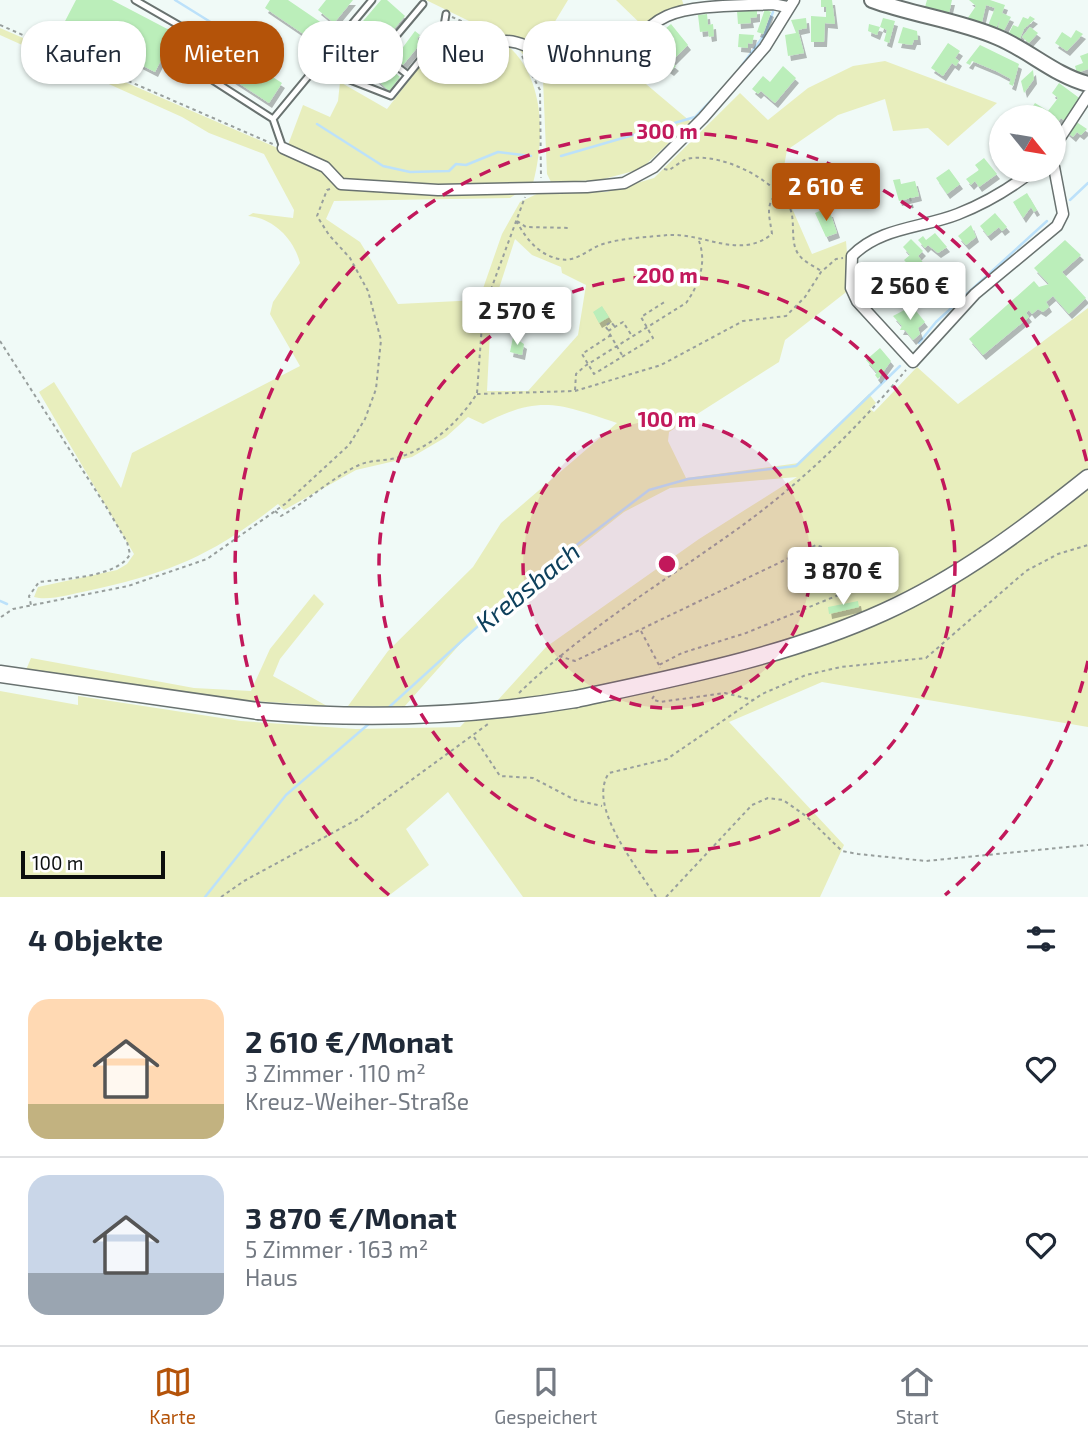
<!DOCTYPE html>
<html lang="de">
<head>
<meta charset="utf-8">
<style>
  body { margin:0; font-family:"Exo 2",sans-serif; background:#f6f6f7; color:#1f2937; height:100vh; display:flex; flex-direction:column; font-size:26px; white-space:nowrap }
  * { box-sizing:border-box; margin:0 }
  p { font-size:23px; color:#747a83 }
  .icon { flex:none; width:38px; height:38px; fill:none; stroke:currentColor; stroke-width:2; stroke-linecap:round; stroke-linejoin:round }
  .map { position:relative; height:897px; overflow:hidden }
  .panel { display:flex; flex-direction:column; background:#fff; flex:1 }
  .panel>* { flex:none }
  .banner { position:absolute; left:21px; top:21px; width:700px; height:63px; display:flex; gap:14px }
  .needle { width:46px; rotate:120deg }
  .fabs { position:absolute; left:989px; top:105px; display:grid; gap:14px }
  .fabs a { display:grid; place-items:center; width:77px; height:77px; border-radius:50%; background:#fff; box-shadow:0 2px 5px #0004; font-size:35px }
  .scale { position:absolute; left:21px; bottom:18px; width:144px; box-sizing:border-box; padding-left:7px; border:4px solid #0c0f0e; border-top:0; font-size:19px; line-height:24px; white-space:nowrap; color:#0c0f0e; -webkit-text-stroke:5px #fff; paint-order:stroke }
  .price { position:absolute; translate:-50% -60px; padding:0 16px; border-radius:7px; background:#fff; color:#222; font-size:23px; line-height:46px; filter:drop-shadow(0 2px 4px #0008) }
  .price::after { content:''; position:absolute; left:50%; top:42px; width:21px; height:16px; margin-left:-10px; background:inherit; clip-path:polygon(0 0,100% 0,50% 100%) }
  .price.active { background:#b45309; color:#fff }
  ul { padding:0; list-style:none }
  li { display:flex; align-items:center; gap:21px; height:175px; padding:0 28px }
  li+li { border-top:2px solid #e0e1e3 }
  li span { display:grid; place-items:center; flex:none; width:196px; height:140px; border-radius:21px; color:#555 }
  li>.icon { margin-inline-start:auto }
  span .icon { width:84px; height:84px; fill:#fffc; stroke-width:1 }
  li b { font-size:30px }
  h2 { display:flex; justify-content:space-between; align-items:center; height:84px; padding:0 28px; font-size:30px }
  .pill { padding:0 24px; border-radius:28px; background:#fff; box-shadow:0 2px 5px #0004; font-size:24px; line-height:63px }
  .pill.active { background:#b45309; color:#fff }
  .menu { display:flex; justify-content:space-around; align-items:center; height:98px; border-top:2px solid #e0e1e3; background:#fff; font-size:19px; color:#747a83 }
  .menu a { display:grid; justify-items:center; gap:4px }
  .menu .active { color:#b45309 }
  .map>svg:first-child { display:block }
</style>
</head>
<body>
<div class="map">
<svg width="1088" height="897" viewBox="0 0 1088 897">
  <defs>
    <filter id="shadow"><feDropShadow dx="3" dy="5" stdDeviation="0" flood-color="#0004"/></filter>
  </defs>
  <rect width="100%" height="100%" fill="#f0faf7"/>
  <path fill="#e8eebd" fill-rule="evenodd" d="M426,0H568L545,38L560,54L576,43L612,66L621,63L691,122L641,169L600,180L551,182L547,174L543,80L514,43Z
    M616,0H682L684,6L666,11L645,28Z
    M454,22C474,29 502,37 516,54C545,88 544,142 533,183L510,198L334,201L326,219L360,242L398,304L479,300L502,234L520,202L539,193L606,192L654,178L740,93L768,120L808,88L853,66L885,61L997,103L948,146L928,128L893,131L885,99L838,115L787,150L781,183L812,254L846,241L850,289L785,340L779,362L669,432L668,441L686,478L799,463L869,394L876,403L870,409L874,412L917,367L958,404L1088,308V727L822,682L729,722L844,845L820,897H523L448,792L406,829L429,865L387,897H0V691L78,705V696L241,721L356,729L460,727L482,704L498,700L546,647L699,539L797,477L670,488L624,512L469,634L404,707L348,706L388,651L473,567L501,523L617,423C560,404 540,394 483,424L468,417L446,437L412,457L356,470L284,510L278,504C211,556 170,573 87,591C72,594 49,601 34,597L38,587L117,570L127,564L134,554L39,392L54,382L121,488L132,453L300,366L270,314L273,302L300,263C294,239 273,218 248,216L253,213L293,218L294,210L264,154L209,133L182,117L0,35V28L289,153L288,145L303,105L330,117L338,101L340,82L387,109ZM515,239L532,255L561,267L562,273L586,285L578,335L528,391H487L491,313Z
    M314,594L324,604L280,659L273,676L327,706L253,701L26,670L31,658L194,688L251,691L270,649Z"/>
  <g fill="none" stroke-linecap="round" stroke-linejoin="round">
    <path stroke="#bce1fa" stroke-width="2.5" d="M175,0L225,31
      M740,68L765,34L773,12
      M317,124L383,166L410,172L449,171L456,164L466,165L498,152L531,156
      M561,156L695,117L722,89
      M1070,200L1088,183
      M919,343L936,322L1047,221
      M0,601L7,604
      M387,709L520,588L649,490L688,479L796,466L900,366
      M205,897L286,795L371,722"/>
  </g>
  <path fill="#bbeeba" filter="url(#shadow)" d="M76,0H112L175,33L155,72L63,25Z
    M270,0H288L335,32L324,48L265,8Z
    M326,0H353L334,23L318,10Z
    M381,0H387L405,16L372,55L384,69L390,68L400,77L389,91L371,74L367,78L359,71L368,60L346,41Z
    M821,0H832L835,24L825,23L824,42H811V16L826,17V7H821Z
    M927,0H952L949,13L925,7Z
    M969,0H990L1005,5L1002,13L1011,17L1002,34L997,32L1000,19L995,31L987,28L995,8L986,5L981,26L965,22L976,6Z
    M757,9V17L750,18L751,23L738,24L737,11Z
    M765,9L771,12L763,34L757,32Z
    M707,14L708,25L713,24L714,36L709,37L708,31L700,32L698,15Z
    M1030,16L1035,19L1024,29L1019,41L1008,35L1013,25L1018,27L1023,17L1028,19Z
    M806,18L807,28L798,30L804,53L788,56L785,35L796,33L791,20Z
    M883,18L895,21L889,43L884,41L887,30L880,27L877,35L868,31L869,24L880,27Z
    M671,24L688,45L671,62L676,66L671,71L654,59L652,55L656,51L659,54L661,52L646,38L652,32L664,43L671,36L665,29Z
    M903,27L917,31L918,40H914L912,45L898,43Z
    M1030,27L1038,33L1029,43L1022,37Z
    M611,29L619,43L616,45L620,51L612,55L601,35Z
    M1076,30L1083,34L1067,51L1055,43L1062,32L1071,38Z
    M415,31L420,35L417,39L421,43L403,65L395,58Z
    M739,34L754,35L752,44L748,43V48L738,47Z
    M220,43L282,83L269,103L223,73L221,76L205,65Z
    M948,43L960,51L955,58L959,61L956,66L952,63L943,76L931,68Z
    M980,45L1019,64L1013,86L1009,84L1011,79L996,71L972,61L970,65L966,63Z
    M638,53L641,57L645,54L649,60L638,72L633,66L637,64L631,59Z
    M1088,53V69L1077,73L1075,66L1083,63L1080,56Z
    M783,66L796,78L775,103L761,91L758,94L752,89L763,76L770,82Z
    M1033,70L1034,79L1024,93L1021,81Z
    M1059,83L1082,100L1065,121L1061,118L1055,125L1054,117L1046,114L1040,117L1031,109L1035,103L1048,111L1058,98L1052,93Z
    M1075,121L1087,129L1081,135L1077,132L1073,137L1066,131Z
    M984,158L997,174L979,187L975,181L971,185L966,179L979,170L975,165Z
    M949,169L960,184L947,194L936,178Z
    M900,179L901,184L915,181L919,196L899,201L893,180Z
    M1027,193L1037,210L1034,212L1031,207L1023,218L1013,202Z
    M824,209L826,213L830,212L837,233L826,237L815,213Z
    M995,213L1007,227L1002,231L999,227L988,236L980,226Z
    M971,225L976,237L966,245L958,236Z
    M935,233L947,247L938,253L928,245L925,248L918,240L923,236L926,240Z
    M911,239L923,251L918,256L925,265L916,273L904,260L910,255L903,247Z
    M1065,240L1081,255L1062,272L1086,298L1069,314L1053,296L1046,302L1049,307L1043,312L1038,309L1032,314L1029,310L1026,313L1029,317L983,355L969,339L1034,281L1039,287L1049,284L1034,268Z
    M602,306L609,317L599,323L593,312Z
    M912,306L925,322L918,328L920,334L913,340L905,330H900L902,326L893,316Z
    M513,337L524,344L522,355L510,352Z
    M880,348L891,361L878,379L875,375L877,373L866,360Z
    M858,601L859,607L829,614L828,607Z"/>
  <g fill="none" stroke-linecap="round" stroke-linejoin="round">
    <g stroke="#697270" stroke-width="9">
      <path id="service" d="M135,0L187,30L189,65L273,119L321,61
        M372,0L321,61L345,78L391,96L443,32L446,14
        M408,75L381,54L423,4
        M273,119L283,148"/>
    </g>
    <g stroke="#697270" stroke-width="13">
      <path id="minor" d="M506,41C538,42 556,75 589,69C631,62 637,29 667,16C694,4 743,6 773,4L787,7
        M1054,147L1088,95
        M283,148L325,167L341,184L438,190L587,187L624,183L654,167L703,118L765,47L794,0
        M1034,170C1011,188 986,203 958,214C923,228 880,227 852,256L851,288L857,301L913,362L975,294L1057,226L1063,214L1054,167"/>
    </g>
    <g stroke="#697270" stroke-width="18">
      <path id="secondary" d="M872,0C913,15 957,20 997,37C1029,50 1054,75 1088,84"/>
    </g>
    <g stroke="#697270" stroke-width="19">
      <path id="primary" d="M0,674L258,711
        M576,699C679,677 787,656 884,612C959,578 1024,529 1088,478"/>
    </g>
    <path stroke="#989f9d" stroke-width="2" stroke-dasharray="3.5 3.5" stroke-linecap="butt" d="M452,17L499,37
      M0,25L275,145
      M522,56L540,90L541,178
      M664,169L669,170C676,166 684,158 692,158C725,155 768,177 787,203C798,217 788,241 799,255C804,262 814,266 821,271
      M910,198L913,209
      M516,221C527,239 537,254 559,259C577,263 587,249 603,244C622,238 649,237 668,235C705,233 740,260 772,234C770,218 764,204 778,193
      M517,221L526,227L571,228
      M608,330L605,326L611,322L615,327
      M611,335L582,354L594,374L653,338L641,317L666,301
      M0,341L105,505L127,542L130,554C119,577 63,579 39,582L29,596L31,605
      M622,355L608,331L623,322L632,336
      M575,390L576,374L585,366L686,303C699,285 707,263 699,241
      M477,393L483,311L525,197
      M477,394L575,391L661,365L743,321L786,316L805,297L821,272L836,259L843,258
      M275,511L281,516C308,501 331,478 359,465C370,460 385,461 396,458C429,449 458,423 476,395
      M1,617L13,609L128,586L207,559L285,504L349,445L365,419L376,389L381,340L368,291L350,258L329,235L317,216L327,190L330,189
      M641,631L659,665
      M559,656L575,661L816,545L839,553L850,581L841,594L746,633L682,653L659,665L660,668
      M519,693C585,629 662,583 736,530C799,485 856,430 906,370
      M654,696L652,699L660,702L725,693L753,700
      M474,737L500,776L533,778L575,800L602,806
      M221,897L244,881L358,819L488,724
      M656,897C638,868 586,806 609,773L667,759L762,694L806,675L841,667L926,658L1026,571L1058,554L1088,545
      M666,897L752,805L768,798L783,800L806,816L842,851L858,854L926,861L1088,845"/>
    <use href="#service" stroke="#fff" stroke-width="5"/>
    <use href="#minor" stroke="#fff" stroke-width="10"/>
    <use href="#secondary" stroke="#fff" stroke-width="14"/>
    <use href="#primary" stroke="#fff" stroke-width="16"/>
    <g stroke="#697270" stroke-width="19" stroke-linecap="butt">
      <path id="primary-bridge" d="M258,711C366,720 470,717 576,699"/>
    </g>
    <use href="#primary-bridge" stroke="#fff" stroke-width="16"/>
  </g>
  <circle cx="667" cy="564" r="144" fill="#c2185b" fill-opacity=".12"/>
  <g fill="none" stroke="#c2185b" stroke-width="3.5" stroke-dasharray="12 9">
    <circle cx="667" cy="564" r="144"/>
    <circle cx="667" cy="564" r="288"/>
    <path d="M1088 661A432 432 0 0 1 945 895M389 895A432 432 0 1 1 1088 467"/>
  </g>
  <g text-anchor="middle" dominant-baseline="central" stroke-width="7" stroke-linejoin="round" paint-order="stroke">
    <g font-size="26" font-style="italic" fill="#0e405c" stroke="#fff">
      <text transform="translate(527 586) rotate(-39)">Krebsbach</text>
    </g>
  </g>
  <circle cx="667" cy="564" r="10" fill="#c2185b" stroke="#fff" stroke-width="3.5"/>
  <g font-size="21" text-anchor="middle" font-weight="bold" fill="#c2185b" stroke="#fff" stroke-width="7" stroke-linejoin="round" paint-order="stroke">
    <text x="667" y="139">300 m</text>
    <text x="667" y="283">200 m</text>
    <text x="667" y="427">100 m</text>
  </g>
</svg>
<div class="fabs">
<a><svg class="needle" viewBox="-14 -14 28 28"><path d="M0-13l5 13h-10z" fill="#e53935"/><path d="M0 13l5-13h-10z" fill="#747a83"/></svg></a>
</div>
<div class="scale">100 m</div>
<b class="price active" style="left:826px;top:223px">2 610 €</b>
<b class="price" style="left:910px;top:322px">2 560 €</b>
<b class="price" style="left:517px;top:347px">2 570 €</b>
<b class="price" style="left:843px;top:607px">3 870 €</b>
<div class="banner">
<a class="pill">Kaufen</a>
<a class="pill active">Mieten</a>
<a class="pill">Filter</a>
<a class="pill">Neu</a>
<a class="pill">Wohnung</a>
</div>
</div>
<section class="panel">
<h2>4 Objekte<svg class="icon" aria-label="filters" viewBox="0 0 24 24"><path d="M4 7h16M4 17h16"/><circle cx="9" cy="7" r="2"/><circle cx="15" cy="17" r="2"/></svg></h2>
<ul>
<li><span style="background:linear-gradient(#ffd9b3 75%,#c2b280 0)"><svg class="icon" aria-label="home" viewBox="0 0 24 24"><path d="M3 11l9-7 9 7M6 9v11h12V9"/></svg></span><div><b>2 610 €/Monat</b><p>3 Zimmer · 110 m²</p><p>Kreuz-Weiher-Straße</p></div><svg class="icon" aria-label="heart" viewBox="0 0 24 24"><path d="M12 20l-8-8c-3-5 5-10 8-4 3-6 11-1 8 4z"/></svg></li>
<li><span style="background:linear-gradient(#c9d6e8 70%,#9aa5b1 0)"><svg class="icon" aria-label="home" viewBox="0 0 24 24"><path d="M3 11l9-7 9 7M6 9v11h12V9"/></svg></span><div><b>3 870 €/Monat</b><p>5 Zimmer · 163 m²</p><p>Haus</p></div><svg class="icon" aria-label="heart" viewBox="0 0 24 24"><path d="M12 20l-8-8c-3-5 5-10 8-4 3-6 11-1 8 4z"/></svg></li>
</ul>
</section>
<nav class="menu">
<a class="active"><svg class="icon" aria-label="map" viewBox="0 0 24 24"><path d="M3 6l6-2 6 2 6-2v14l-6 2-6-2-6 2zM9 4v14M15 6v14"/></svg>Karte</a>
<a><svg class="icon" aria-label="saved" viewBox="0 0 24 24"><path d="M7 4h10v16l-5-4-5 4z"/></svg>Gespeichert</a>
<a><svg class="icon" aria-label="home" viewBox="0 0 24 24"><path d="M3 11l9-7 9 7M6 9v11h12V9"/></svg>Start</a>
</nav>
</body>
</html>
